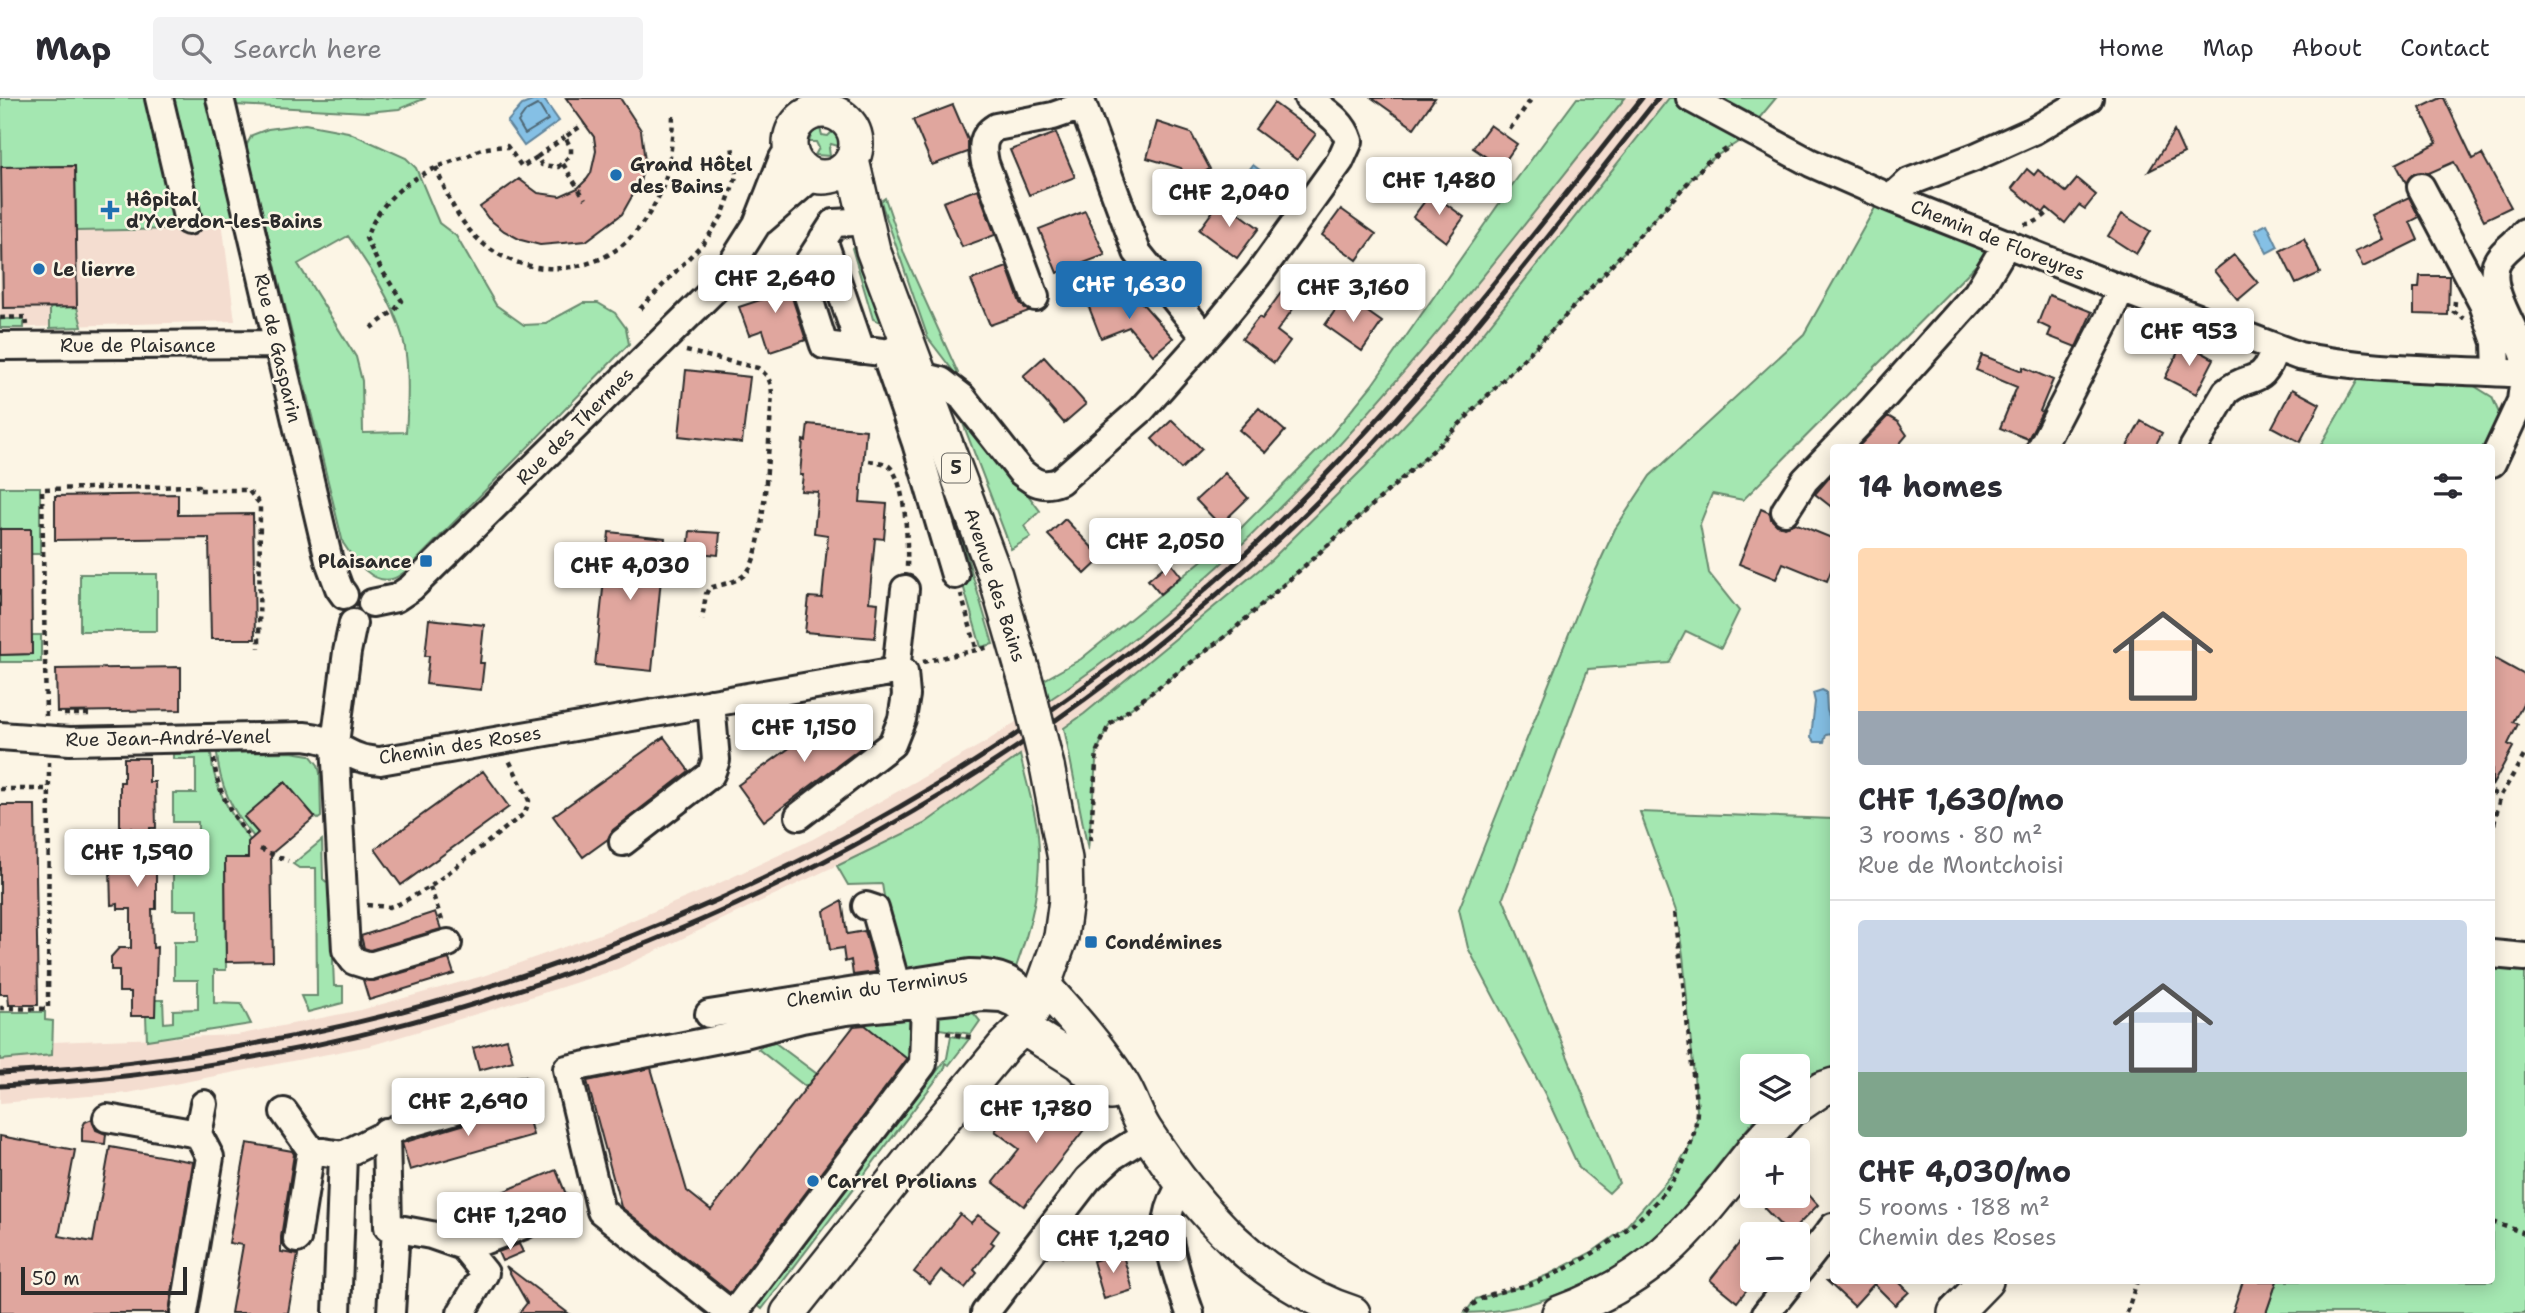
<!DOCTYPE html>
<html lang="en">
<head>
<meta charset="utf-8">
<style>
  body { margin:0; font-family:"Shantell Sans",sans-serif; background:#f2f2f3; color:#2b2b33; height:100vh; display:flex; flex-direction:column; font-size:26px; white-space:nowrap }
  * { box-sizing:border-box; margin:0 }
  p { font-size:23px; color:#7c7c81 }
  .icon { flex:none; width:38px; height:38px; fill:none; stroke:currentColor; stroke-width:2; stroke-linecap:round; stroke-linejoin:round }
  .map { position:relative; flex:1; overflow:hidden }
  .drawer { position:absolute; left:1830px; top:346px; width:665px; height:840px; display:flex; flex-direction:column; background:#fff; border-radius:7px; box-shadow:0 4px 18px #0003 }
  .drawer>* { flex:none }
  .buttons { position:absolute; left:1740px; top:956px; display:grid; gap:14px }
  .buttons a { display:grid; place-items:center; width:70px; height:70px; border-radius:7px; background:#fff; box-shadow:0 4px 18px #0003; font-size:35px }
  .scale { position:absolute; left:21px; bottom:18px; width:166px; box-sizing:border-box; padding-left:7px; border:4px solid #2b2b2b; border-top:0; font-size:19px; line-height:24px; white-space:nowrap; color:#2b2b2b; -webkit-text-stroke:5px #fcf5e5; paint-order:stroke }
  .price { position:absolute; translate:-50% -60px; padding:0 16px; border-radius:7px; background:#fff; color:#222; font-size:23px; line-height:46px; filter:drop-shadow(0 2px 4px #0008) }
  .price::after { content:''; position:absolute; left:50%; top:42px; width:21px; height:16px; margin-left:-10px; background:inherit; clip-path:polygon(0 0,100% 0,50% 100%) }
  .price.selected { background:#1f6fb2; color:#fff }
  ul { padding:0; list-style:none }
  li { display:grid; align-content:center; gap:14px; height:371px; padding:0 28px }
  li+li { border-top:2px solid #e1e1e2 }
  li span { display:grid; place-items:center; height:217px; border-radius:7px; color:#555 }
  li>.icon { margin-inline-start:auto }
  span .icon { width:126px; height:126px; fill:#fffc; stroke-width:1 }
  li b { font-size:30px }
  h2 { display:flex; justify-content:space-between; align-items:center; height:84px; padding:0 28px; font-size:30px }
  header { display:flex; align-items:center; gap:42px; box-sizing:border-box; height:98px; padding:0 35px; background:#fff; border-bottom:2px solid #e1e1e2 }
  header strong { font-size:33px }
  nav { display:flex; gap:38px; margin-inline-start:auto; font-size:24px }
  .search { width:490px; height:63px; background:#f2f2f3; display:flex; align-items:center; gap:18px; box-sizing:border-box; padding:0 24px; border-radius:7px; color:#7c7c81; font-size:26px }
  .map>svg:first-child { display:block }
</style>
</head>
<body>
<header>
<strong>Map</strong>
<div class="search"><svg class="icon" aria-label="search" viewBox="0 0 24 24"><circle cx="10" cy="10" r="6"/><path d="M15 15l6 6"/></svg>Search here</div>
<nav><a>Home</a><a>Map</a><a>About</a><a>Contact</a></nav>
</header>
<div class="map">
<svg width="2525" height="1215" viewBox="0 0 2525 1215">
  <rect width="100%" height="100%" fill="#fcf5e5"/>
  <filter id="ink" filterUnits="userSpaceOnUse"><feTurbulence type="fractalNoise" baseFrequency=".0143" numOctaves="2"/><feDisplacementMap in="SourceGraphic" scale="14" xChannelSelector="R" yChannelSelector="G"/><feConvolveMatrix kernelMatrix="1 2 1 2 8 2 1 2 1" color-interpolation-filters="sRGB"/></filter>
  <g filter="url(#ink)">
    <path fill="#f4ddd0" d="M0,0H206L235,223L0,230Z
      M1625,0H1669L1442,287L1365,369L1271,462L1084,616L1042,643L924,726L618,871L493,911L369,948L128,995L0,1005V962L51,957L53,944L237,937L361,912L483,878L600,836L709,790L813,741L984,645L1060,595L1161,519L1250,439L1339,347L1498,158Z"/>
    <path fill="#a4e7b1" stroke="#68896e" stroke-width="2" fill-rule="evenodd" d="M0,0H147L177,131L76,133L75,68L1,69Z
      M170,0H211L241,118L200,124Z
      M234,0H426L399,11L367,14L235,7Z
      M1577,0H1625C1448,221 1276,457 1034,612L1028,591L1081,561L1238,433L1323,347L1372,287L1510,90Z
      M1669,0H1776L1741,42L1707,64L1552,232L1436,350L1231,534L1109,627L1097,653L1088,752L1064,630L1084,616L1271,462L1365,369L1442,287Z
      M305,26L348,34L406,60L416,70L439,125L456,138L496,207L524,227L544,226L583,205H598L615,215L626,230L629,246L407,472C403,475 397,480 392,481C372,487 352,459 343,445L246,48L252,37L268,31ZM348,138C369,168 392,202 402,237C410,263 408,307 406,334L363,335L362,283L356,259L298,166Z
      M820,30L822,37L828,38L834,32L839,41L838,48L831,46L829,50L830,58L815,57L819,50L816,44H809L812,35Z
      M885,100L905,158L958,275L957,278L928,240L883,110L881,103Z
      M1876,108L1990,153L1743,402L1712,396L1700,426L1709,475L1739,513L1721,550L1686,533L1669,565L1588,571L1503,800L1619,1085L1609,1095L1579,1070L1545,996L1468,850L1459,811L1584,498L1615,431L1650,378L1804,236Z
      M854,148L856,149L885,226L873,221L852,150Z
      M77,209L82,229L50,230V210Z
      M0,221H24V230H0Z
      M2359,280L2471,286L2492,299L2499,315V330L2488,350H2319Z
      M908,298L965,452L993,546L981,549Z
      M956,307H960L1040,413L1024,428L1031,439L1011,451Z
      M0,389H40V456H31V431H0Z
      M80,476H157V533H80Z
      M32,537H41V564H0V557L32,556Z
      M291,654L310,657L318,667L320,675L321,719L318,721L315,719L285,684L245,719L258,735L254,739C233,715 219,687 217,655Z
      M211,655C213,689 230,716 250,742L248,745V760H225L226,872H214V905L241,906L251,926L147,942L146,918L155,902H163L164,925L173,924V912L198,911V882H174V844H198V812H173V764H198V724H173V695H196V661H173V656Z
      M1020,657C1026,683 1035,710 1038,737C1043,785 1030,831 1014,875L901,872L894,860L882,786L848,787L837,768L924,726Z
      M1640,714L1834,721V969L1797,986V968H1752V1013H1762C1740,1039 1719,1066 1698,1092C1688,1104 1679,1118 1667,1129C1618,1177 1535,1215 1465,1215L1476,1201L1516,1190L1550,1176L1592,1154L1623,1132L1670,1079L1693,1043L1697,1012L1683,857L1676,813Z
      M322,742L323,781L330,787L334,888H343V905L308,914L301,898H317L316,770H299L293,766Z
      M2492,871L2525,873V1215H2266L2277,1183H2492Z
      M971,912L980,923L971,936L933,930L941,915Z
      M0,914H45V922L53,923L52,957L0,962Z
      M910,918L914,924L912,965L858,922Z
      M951,938L969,941L949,967L946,965L945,970L762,1211L756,1206L947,960Z
      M774,944L817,976L806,989L758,951L766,946Z"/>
    <path fill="#85c0e5" stroke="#61849b" stroke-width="2" d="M540,0H543L559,23L524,48L507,24L522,7Z
      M1253,67L1279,86L1272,96L1246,76Z
      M2267,126L2278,149L2267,155L2255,132Z
      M1822,592L1826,594L1827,612L1833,630L1832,636L1826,637L1824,644H1815L1811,639L1815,604L1813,595Z"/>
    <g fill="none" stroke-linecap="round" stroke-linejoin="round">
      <path stroke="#4f6775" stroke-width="2" d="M537,7L540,9L548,22L525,36L518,24L526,13Z"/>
    </g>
    <path fill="#e0a69e" stroke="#2b2b2b" stroke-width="2" d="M566,0H620L641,32L645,63L640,84L622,116L586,143L540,147L521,142L504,133L488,120L480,109L519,81L538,95L560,98L578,90L587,81L591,75L596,53L594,39Z
      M1372,0H1435L1414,30Z
      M2441,0H2444L2473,61L2482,56L2511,109L2484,122L2454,64L2429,75H2414L2406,85L2396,66L2437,45L2420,10Z
      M1274,5L1316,36L1297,62L1255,31Z
      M953,7L968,42V54L932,67L913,22Z
      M1157,24L1191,35L1210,71L1188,83L1181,70L1147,60Z
      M1490,27L1517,46L1501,69L1473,50Z
      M2174,33L2184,55L2149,73Z
      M1056,35L1075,79L1029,97L1010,52Z
      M75,68L77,209L3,210L1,69Z
      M2027,71L2034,77L2038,72L2066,94L2077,81L2096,97L2085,111L2079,107L2065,125L2047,110L2043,115L2012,90Z
      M978,91L995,137L962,149L943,104Z
      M1431,95L1464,119L1446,144L1413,119Z
      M2409,99L2419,119L2410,124L2418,142L2363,169L2355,154L2383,141L2371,117Z
      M1221,102L1259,130L1237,160L1199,132Z
      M1341,111L1376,136L1357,162L1322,137Z
      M1085,113L1105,157L1057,175L1039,131Z
      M2122,116L2150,133L2136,156L2108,138Z
      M2304,141L2320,175L2296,186L2280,153Z
      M2234,157L2258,185L2238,202L2214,173Z
      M787,165L786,181L806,242L770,254L763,232L749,237L739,209L778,196L770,171Z
      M1007,169L1020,205L1029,213L990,227L971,182Z
      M2420,178H2449L2448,217L2414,216V190H2419Z
      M1283,192L1298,204L1277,233L1290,243L1274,265L1242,241L1259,219L1262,221Z
      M1134,196L1173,240L1153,257L1129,229L1101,240L1087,204L1103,197L1107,207Z
      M2049,197L2092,214L2076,249L2048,238L2051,231L2038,225Z
      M1345,198L1382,224L1362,253L1325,227Z
      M2183,244L2214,261L2196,296L2165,280Z
      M1982,257L2022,273L2023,269L2053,282L2040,313L2042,314L2028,341L2000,330L2017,289L1976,272Z
      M1044,259L1086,306L1064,325L1023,278Z
      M686,272L750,279L742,345L679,338Z
      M2292,291L2320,306L2300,344L2272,329Z
      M1259,310L1285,333L1266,355L1239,332Z
      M1888,318L1898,324L1907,337L1896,350H1857Z
      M1172,322L1202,351L1181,371L1152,341Z
      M2141,323L2162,335L2154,350H2126Z
      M808,326L866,332L860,404L887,406L884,441L875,440L869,504L878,505L875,540L805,534L809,499L822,500L828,437L814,435L818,394L801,393L803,377H800L803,342L806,343Z
      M1834,374V411L1815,396Z
      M1225,375L1248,400L1220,427L1196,402Z
      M178,396V417L253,416L255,541H211L209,440L55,442V398Z
      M1761,411L1770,415L1771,421L1777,427L1785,429L1795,425L1834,441V465L1827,483L1783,465L1776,481L1739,466Z
      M1065,421L1102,460L1085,476L1048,437Z
      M0,431H31L32,556L0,557Z
      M690,433L720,435L718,457L688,454Z
      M609,434L665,440L652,573L595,567Z
      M1170,464L1181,478L1160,496L1148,482Z
      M429,521L484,527L480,565H484L481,592L426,586L429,558H425Z
      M2492,559L2525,577V602L2513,624L2518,626L2508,646L2513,649L2492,688Z
      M181,569V612L57,614L56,571Z
      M845,610L870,643L764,723L738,687Z
      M664,639L689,673L613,732L608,741L583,759L553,718Z
      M124,660H149V684H155L156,730H150V766H156V811H152L153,850L157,849L155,918H131V894H119V872H111V859L119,850H131V811H118V806L111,807L110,771H119V766H131V730H120V684H124Z
      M483,673L509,709L401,787L375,751Z
      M285,684L315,719L271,756L273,863L226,864L225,760H248V744L258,735L244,719Z
      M0,707H35L38,907H9L8,896H0Z
      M842,803L847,836L865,833L876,874L853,877L851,862L845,864L843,850L830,852L824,813Z
      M435,814L441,831L370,852L364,850L361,838Z
      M449,861L454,876L369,902L363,882L374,883Z
      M865,927L907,961L730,1195L621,1109L587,983L651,970L687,1093L711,1112L854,928Z
      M507,941L513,963L479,972L473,950Z
      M1045,995L1087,1028L1024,1108L993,1084L1019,1051L995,1033L1017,1005L1038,1004Z
      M525,1008L533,1037L410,1072L402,1045Z
      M92,1021L96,1032L106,1036L105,1046L82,1044V1030L85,1024Z
      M0,1038L75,1052L59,1138L93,1144L110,1049L193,1064L169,1215H0Z
      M247,1045L292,1053L294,1056L281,1139V1154L298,1157L288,1215H231L243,1147L229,1145Z
      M556,1072L568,1101L534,1115L527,1112H518L466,1133L458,1112Z
      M1778,1097H1809L1818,1107L1789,1136L1764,1110Z
      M960,1116L971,1125L978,1117L999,1133L991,1144L994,1146L974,1172L977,1175L965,1190L941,1172L930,1186L914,1174Z
      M1089,1122L1062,1159L1053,1152L1074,1125Z
      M1741,1143L1752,1151V1185L1737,1204L1710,1182Z
      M519,1146L523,1154L502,1163L498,1154Z
      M1122,1154L1133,1192L1104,1201L1093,1163Z
      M506,1168L568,1215H519L527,1205Z
      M1827,1183H1898L1909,1194L1895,1207L1874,1186L1854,1208Z
      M2243,1183H2277L2266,1215H2232Z"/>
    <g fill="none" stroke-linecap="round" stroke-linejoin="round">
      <g stroke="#2b2b2b" stroke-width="32">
        <path id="minor" d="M159,0L188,123
          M220,0L329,463L339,490L344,497
          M1080,0L1137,154L1205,239
          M1690,0L1811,65L1891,100L2121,191L2299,258C2373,273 2450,271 2525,276
          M2421,89L2483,206L2496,244L2497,274
          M1891,100L1909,84L1975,59L2033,33L2089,0
          M761,123L813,78
          M853,124L834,125L801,176L824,247L890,255L906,243
          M2525,134C2517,145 2501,153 2496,166C2487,194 2517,232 2525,259
          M823,141L861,252
          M1035,199L985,65C982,50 981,38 996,29L1053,18L1082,8
          M0,248L276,246
          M890,255L889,267L916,345L955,477
          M922,278L941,283L962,299L1021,374C1034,385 1043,390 1060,383L1141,312L1217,227L1258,177L1340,63L1349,43C1343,23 1324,12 1308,0
          M2041,350L2108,221L2121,191
          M2193,350L2226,294C2250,273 2262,292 2275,250
          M2492,365L2521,303L2525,271
          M1785,413L1805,382L1874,310L1977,195L2007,145
          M372,505L396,500L411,490L717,189L757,126L783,60L791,54
          M353,525L347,554L335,645L346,852L354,863L370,868L448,845
          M896,573L905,491
          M0,638L70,643L304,638C330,640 336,651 358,659C364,662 373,662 380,663L896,573L904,574L906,597L902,621L892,646L799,718
          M623,744L711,676L716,662L711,605
          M866,808L875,811L896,886
          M2492,856L2525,859
          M709,916L970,875C1003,875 1014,882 1037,905
          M284,1014L311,1052
          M107,1020L198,1036L210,1059L184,1215
          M386,1034L388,1129L431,1137L463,1148L485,1175L461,1215
          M198,1036L204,1006
          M343,1057L404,1027L521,993
          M1183,1084C1176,1095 1170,1106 1168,1119C1164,1140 1182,1193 1190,1215
          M297,1141L311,1052L343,1057
          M465,1150L524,1127
          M1797,1175L1833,1129
          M337,1215L343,1057
          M391,1215L396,1131
          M730,1215L601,1113L567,971L745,936L802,921L846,913L983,899L1002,900L1033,914
          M734,1215L923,966L925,904
          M985,1215L1088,1081L1113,1058L1148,1036
          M1766,1215L1793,1181"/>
      </g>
      <g stroke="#2b2b2b" stroke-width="38">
        <path id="major" d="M790 46a33 33 0 1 1 66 0a33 33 0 1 1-66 0Z
          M852,62L873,152L995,477L1028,591
          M1044,888C1072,919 1099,949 1121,984C1131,999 1135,1017 1145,1032C1196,1111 1260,1185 1353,1215
          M1023,930L1079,965L1110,995
          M1797,1008L1822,991L1834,987
          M1753,1052L1789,1013
          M788,1215L926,1042L1005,947L1023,930L1037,905L1061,839L1066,802L1065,761L1047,668
          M1559,1215C1656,1180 1691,1131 1752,1054
          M1955,1215L1986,1183"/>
      </g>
      <path stroke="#2b2b2b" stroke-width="4.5" stroke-dasharray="5 5" stroke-linecap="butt" d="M1510,31L1532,0
        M537,59L565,39
        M563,66L585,101
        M436,69C444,91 455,116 471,134C509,178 583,183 626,144C641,130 654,110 662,91C671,67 672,43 673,18
        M2024,126C2034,127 2043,119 2050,113
        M2455,203L2454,214L2464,221
        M640,211L706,142L722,118L737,77L732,48
        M0,220L26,219L27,227
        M371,230L394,213L402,203L381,171L366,140C383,94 420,73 465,59C470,58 474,54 479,52C487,49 499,49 507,48L522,69L537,59L542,67L558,69L571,57V50L565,39L584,26
        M686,253L758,270C768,277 771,283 772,296C769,331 766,448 748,473C740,484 723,486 709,490L706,496L702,522
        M869,363C876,364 885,364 890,369C906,385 908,447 907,469
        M961,496L977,553
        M923,564L990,549
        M64,616H90
        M46,618L42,391L199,388L198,392H248L260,406L259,550
        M214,661C216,692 232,718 251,741
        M0,691H47
        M2492,694L2500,699
        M2492,736L2500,699L2525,656
        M1090,743L1097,653L1109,627L1231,534L1436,350L1552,232L1707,64L1731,48
        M260,751L288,763
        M430,789L443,825
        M367,807L389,809L399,806L430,789L525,715L529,703L527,698L509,662
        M0,910L48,911L49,662
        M946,935L975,940
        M2492,1124L2525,1135
        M1466,1215C1479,1193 1512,1193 1534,1185C1604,1157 1693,1096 1697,1013L1675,813
        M2127,1215L2137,1183"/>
      <use href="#minor" stroke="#fcf5e5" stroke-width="26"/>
      <use href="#major" stroke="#fcf5e5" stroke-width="33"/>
      <path stroke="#2b2b2b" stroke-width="5" d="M0,975C463,953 919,761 1258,444C1401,309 1520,153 1642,0
        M0,988C487,965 949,758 1300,421C1432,293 1543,144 1658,0"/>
      <g stroke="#2b2b2b" stroke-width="38" stroke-linecap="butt">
        <path id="major-bridge" d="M1028,591L1047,668"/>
      </g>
      <use href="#major-bridge" stroke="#fcf5e5" stroke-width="33"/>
    </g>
  </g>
  <g fill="#1f6fb2" stroke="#fcf5e5" stroke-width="2.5">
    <circle cx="616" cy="77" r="7"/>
    <path d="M106.5 101.5h7v7h7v7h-7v7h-7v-7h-7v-7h7z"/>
    <circle cx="39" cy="171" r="7"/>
    <rect x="419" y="456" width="14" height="14" rx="3.5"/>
    <rect x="1084" y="837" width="14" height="14" rx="3.5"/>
    <circle cx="813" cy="1083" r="7"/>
  </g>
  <g text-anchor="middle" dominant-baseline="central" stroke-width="5" stroke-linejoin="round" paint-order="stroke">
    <rect fill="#fcf5e5" stroke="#6a6863" stroke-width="2" x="942" y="355.5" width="28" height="29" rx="5"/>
    <g font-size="18" font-weight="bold" fill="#2b2b2b">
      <text x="956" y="370">5</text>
    </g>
    <g font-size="19" font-weight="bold" fill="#2b2b2b" stroke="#fcf5e5" text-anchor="start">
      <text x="630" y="66">Grand Hôtel<tspan x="630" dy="22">des Bains</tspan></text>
      <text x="126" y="101">Hôpital<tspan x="126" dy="22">d'Yverdon-les-Bains</tspan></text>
      <text x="53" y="171">Le lierre</text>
      <text x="412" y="463" text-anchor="end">Plaisance</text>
      <text x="1105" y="844">Condémines</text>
      <text x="827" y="1083">Carrel Prolians</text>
    </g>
    <g font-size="19" fill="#2b2b2b" stroke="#fcf5e5">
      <text transform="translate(1998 142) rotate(22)">Chemin de Floreyres</text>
      <text x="138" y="247">Rue de Plaisance</text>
      <text transform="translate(278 250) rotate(77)">Rue de Gasparin</text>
      <text transform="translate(575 328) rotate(-45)">Rue des Thermes</text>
      <text transform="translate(995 487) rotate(72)">Avenue des Bains</text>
      <text transform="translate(168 640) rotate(-1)">Rue Jean-André-Venel</text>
      <text transform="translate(460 647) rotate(-9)">Chemin des Roses</text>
      <text transform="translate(877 890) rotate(-8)">Chemin du Terminus</text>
    </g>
  </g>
</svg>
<div class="buttons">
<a><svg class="icon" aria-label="layers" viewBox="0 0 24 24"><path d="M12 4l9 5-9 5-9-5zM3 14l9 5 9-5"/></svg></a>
<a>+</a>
<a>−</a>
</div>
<div class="scale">50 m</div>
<b class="price" style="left:1439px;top:119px">CHF 1,480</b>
<b class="price" style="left:1229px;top:131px">CHF 2,040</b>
<b class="price" style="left:775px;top:217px">CHF 2,640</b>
<b class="price selected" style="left:1129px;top:223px">CHF 1,630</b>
<b class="price" style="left:1353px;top:226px">CHF 3,160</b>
<b class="price" style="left:2189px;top:270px">CHF 953</b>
<b class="price" style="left:1165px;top:480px">CHF 2,050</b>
<b class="price" style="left:630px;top:504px">CHF 4,030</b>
<b class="price" style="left:804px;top:666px">CHF 1,150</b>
<b class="price" style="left:137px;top:791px">CHF 1,590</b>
<b class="price" style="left:468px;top:1040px">CHF 2,690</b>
<b class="price" style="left:1036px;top:1047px">CHF 1,780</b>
<b class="price" style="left:510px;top:1154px">CHF 1,290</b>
<b class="price" style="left:1113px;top:1177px">CHF 1,290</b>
<section class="drawer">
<h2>14 homes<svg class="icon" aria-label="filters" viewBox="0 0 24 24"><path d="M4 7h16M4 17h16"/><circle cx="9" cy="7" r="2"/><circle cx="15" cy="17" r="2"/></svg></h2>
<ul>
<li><span style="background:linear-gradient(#ffd9b3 75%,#9aa5b1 0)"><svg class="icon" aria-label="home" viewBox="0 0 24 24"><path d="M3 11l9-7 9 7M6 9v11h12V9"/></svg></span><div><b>CHF 1,630/mo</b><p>3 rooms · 80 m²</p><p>Rue de Montchoisi</p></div></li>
<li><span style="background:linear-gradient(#c9d6e8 70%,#7fa58c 0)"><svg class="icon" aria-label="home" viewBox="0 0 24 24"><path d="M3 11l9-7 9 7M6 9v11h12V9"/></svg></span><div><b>CHF 4,030/mo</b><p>5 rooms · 188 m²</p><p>Chemin des Roses</p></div></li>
</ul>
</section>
</div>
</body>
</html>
